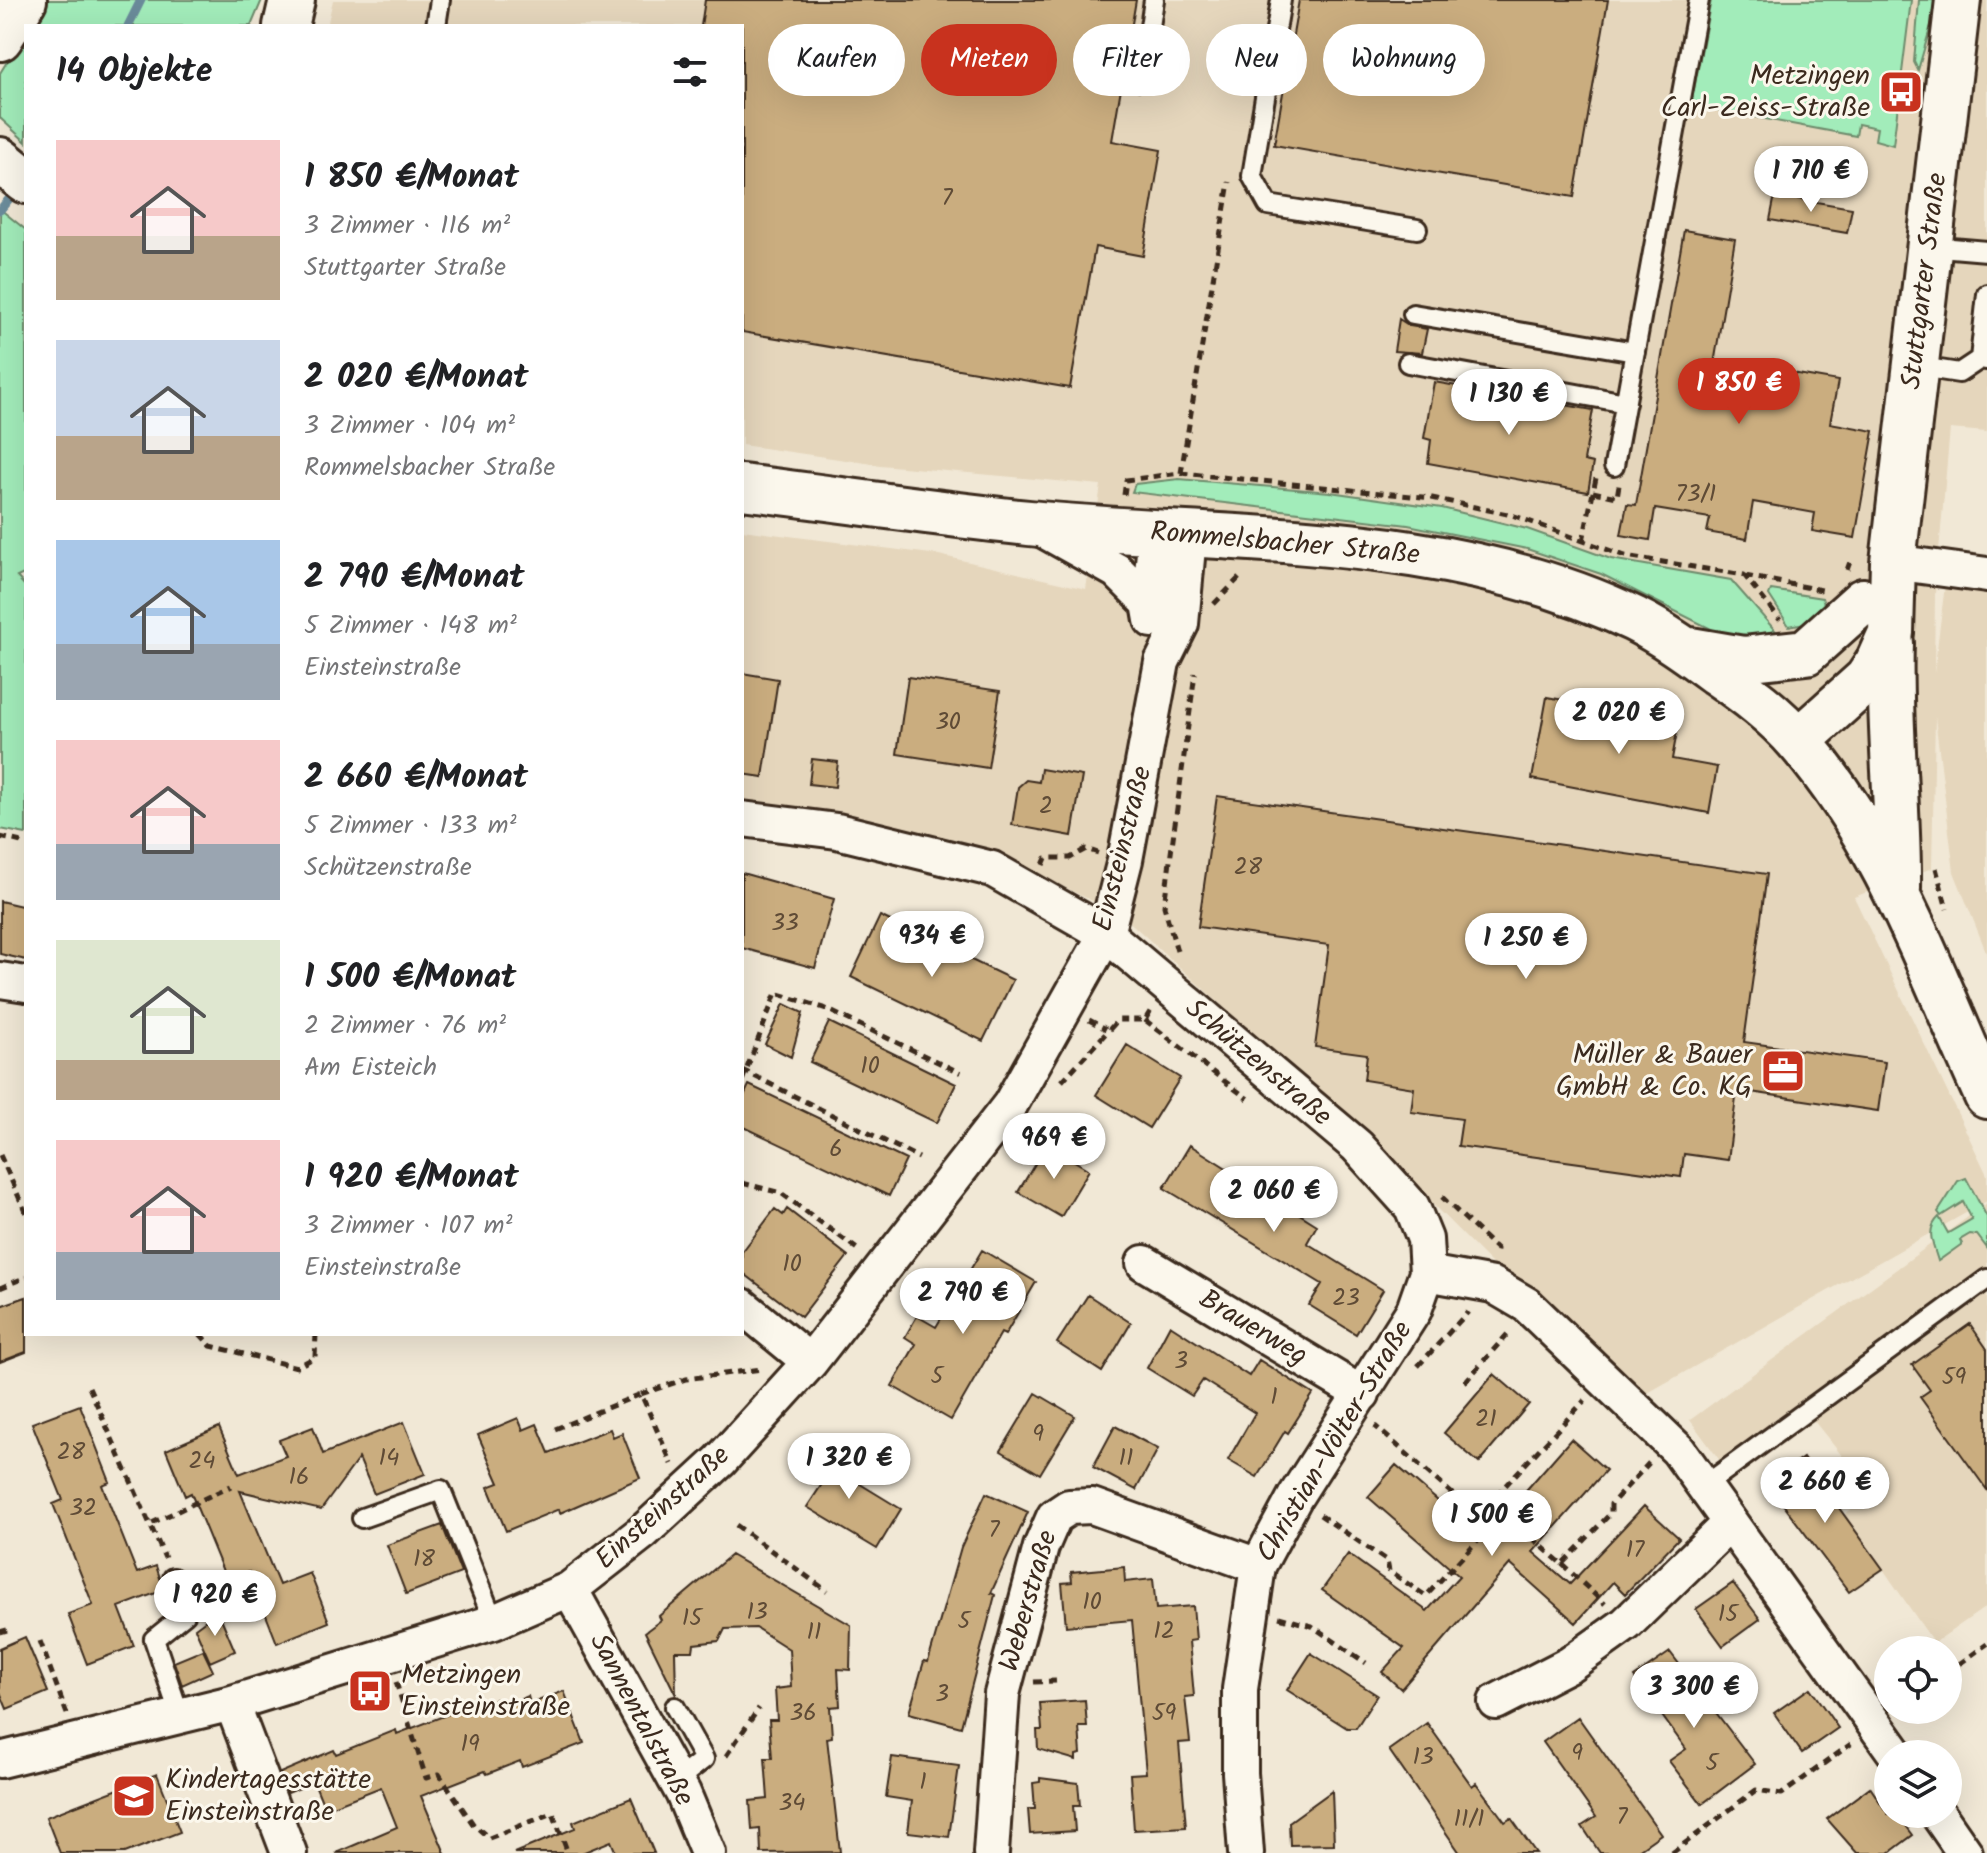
<!DOCTYPE html>
<html lang="de">
<head>
<meta charset="utf-8">
<style>
  body { margin:0; font-family:Kalam,sans-serif; background:#f6f6f6; color:#202124; height:100vh; display:flex; flex-direction:column; font-size:30px; white-space:nowrap }
  * { box-sizing:border-box; margin:0 }
  p { font-size:26px; color:#757577 }
  .icon { flex:none; width:44px; height:44px; fill:none; stroke:currentColor; stroke-width:2; stroke-linecap:round; stroke-linejoin:round }
  .map { position:relative; flex:1; overflow:hidden }
  .panel { position:absolute; left:24px; top:24px; width:720px; height:1312px; display:flex; flex-direction:column; background:#fff; border-radius:0px; box-shadow:0 8px 32px #0002 }
  .panel>* { flex:none }
  .top-card { position:absolute; left:768px; top:24px; width:760px; height:72px; display:flex; gap:16px }
  .controls { position:absolute; left:1874px; top:1636px; display:grid; gap:16px }
  .controls a { display:grid; place-items:center; width:88px; height:88px; border-radius:50%; background:#fff; box-shadow:0 8px 32px #0002; font-size:40px }
  .price { position:absolute; translate:-50% -68px; padding:0 18px; border-radius:28px; background:#fff; color:#222; font-size:26px; line-height:52px; filter:drop-shadow(0 2px 4px #0008) }
  .price::after { content:''; position:absolute; left:50%; top:48px; width:24px; height:18px; margin-left:-12px; background:inherit; clip-path:polygon(0 0,100% 0,50% 100%) }
  .price.selected { background:#c8321e; color:#fff }
  ul { padding:0; list-style:none }
  li { display:flex; align-items:center; gap:24px; height:200px; padding:0 32px }
  li span { display:grid; place-items:center; flex:none; width:224px; height:160px; border-radius:0px; color:#555 }
  li>.icon { margin-inline-start:auto }
  span .icon { width:96px; height:96px; fill:#fffc; stroke-width:1 }
  li b { font-size:34px }
  h2 { display:flex; justify-content:space-between; align-items:center; height:96px; padding:0 32px; font-size:34px }
  .pill { padding:0 28px; border-radius:36px; background:#fff; box-shadow:0 8px 32px #0002; font-size:28px; line-height:72px }
  .pill.selected { background:#c8321e; color:#fff }
  .map>svg:first-child { display:block }
</style>
</head>
<body>
<div class="map">
<svg width="1987" height="1853" viewBox="0 0 1987 1853">
  <rect width="100%" height="100%" fill="#f1e8d6"/>
  <filter id="ink" filterUnits="userSpaceOnUse"><feTurbulence type="fractalNoise" baseFrequency=".0125" numOctaves="2"/><feDisplacementMap in="SourceGraphic" scale="16" xChannelSelector="R" yChannelSelector="G"/><feConvolveMatrix kernelMatrix="1 2 1 2 8 2 1 2 1" color-interpolation-filters="sRGB"/></filter>
  <g filter="url(#ink)">
    <path fill="#e5d6bc" d="M333,0H1987V432L1950,429L1935,594L1934,673L1946,577L1987,582V954L1954,872L1935,717L1932,868L1854,897L1987,1175V1201L1630,1403L1357,1128L1123,916L997,854L742,804V530L939,555L1086,589L1101,485L880,465L742,445V26H327Z
      M1987,1203V1606L1934,1643L1883,1569L1849,1592L1813,1541L1847,1518L1845,1514L1872,1493L1814,1421L1732,1477L1690,1420Z"/>
    <path fill="#a2ecba" stroke="#6e8b6c" stroke-width="2" d="M45,0H262L251,26H29Z
      M1711,0H1911L1893,145L1875,140L1877,128L1858,124L1856,136L1691,105Z
      M1919,0H1934V15L1918,70L1914,62Z
      M26,31V142L0,118V73Z
      M0,209L26,230V573L17,577L26,587V834L0,829Z
      M1179,479L1330,492L1442,508L1527,529L1611,559L1731,580L1787,644L1719,633L1601,574L1527,549L1408,525L1132,492L1135,484Z
      M1771,590L1822,598L1824,604L1810,622L1789,626L1769,595Z
      M1966,1178L1987,1217V1248L1977,1235L1970,1234L1960,1240L1962,1244L1938,1261C1933,1244 1925,1230 1939,1217L1948,1233L1972,1219L1963,1202L1941,1216L1938,1212L1958,1181Z"/>
    <g fill="none" stroke-linecap="round" stroke-linejoin="round">
      <path stroke="#6a8b9a" stroke-width="9" d="M128,26L141,0
        M0,210L18,188"/>
    </g>
    <path fill="#caad7f" stroke="#3b2a1e" stroke-width="2" d="M705,0H1136L1112,141L1161,150L1143,256L1095,247L1070,388L742,332V26H701Z
      M1299,0H1608L1574,197L1274,145Z
      M1775,195L1852,208L1847,233L1770,220Z
      M1684,230L1735,239L1711,382L1782,395L1786,372L1838,381L1830,423L1874,431L1855,538L1812,531L1815,513L1753,502L1747,539L1707,532L1710,518L1655,509L1650,540L1621,535L1627,504L1636,505Z
      M1399,319L1410,326L1427,329L1422,353L1394,351Z
      M1434,382L1593,410L1584,461L1593,463L1588,492L1428,463L1431,440L1424,438Z
      M742,673L778,679L763,777L742,774Z
      M908,677L1000,691L988,768L897,754Z
      M1547,697L1679,721L1672,759L1717,767L1709,813L1532,779Z
      M812,759L838,762L835,787L809,784Z
      M1041,769L1082,776L1072,836L1012,825L1018,787L1026,780L1039,782Z
      M1217,796L1767,874L1744,1042L1885,1062L1878,1111L1737,1090L1728,1160L1684,1154L1681,1177L1458,1146L1462,1119L1411,1112L1414,1088L1364,1080L1367,1054L1315,1047L1329,945L1198,927Z
      M742,873L834,899L815,968L742,948Z
      M0,901L26,907V960L0,954Z
      M880,916L1013,980L983,1041L851,977Z
      M784,1004L803,1013L791,1057L765,1044Z
      M829,1022L956,1084L937,1123L810,1062Z
      M1127,1045L1180,1078L1149,1128L1096,1095Z
      M749,1085L906,1160L889,1196L742,1126V1100Z
      M1047,1144L1089,1170L1061,1217L1018,1192Z
      M1190,1145L1317,1225L1307,1243L1383,1290L1356,1334L1309,1305L1322,1284L1164,1188Z
      M775,1209L783,1215L787,1209L848,1256L801,1317L742,1272V1252Z
      M982,1250L1036,1282L1005,1335L1001,1333L951,1420L892,1386L916,1344L905,1337L917,1316L936,1327Z
      M1088,1295L1131,1323L1102,1372L1057,1343Z
      M26,1297V1352L0,1362V1306Z
      M1970,1324L1987,1349V1490L1920,1397L1930,1390L1912,1365Z
      M1170,1325L1249,1376L1259,1360L1313,1394L1288,1433L1285,1431L1257,1477L1228,1460L1255,1413L1203,1380L1192,1396L1147,1368Z
      M1494,1374L1529,1404L1479,1463L1444,1433Z
      M1036,1393L1075,1416L1040,1474L1001,1451Z
      M80,1405L110,1482L102,1485L137,1573L156,1566L164,1590L119,1607L134,1646L87,1664L68,1614L93,1605L53,1504L63,1500L32,1423Z
      M518,1418L523,1430L537,1424L549,1453L610,1429L613,1437L622,1433L640,1478L560,1513L559,1509L506,1531L488,1487L499,1483L478,1435Z
      M404,1422L425,1474L374,1494L359,1458L321,1510L240,1491L279,1585L310,1573L329,1622L277,1643L249,1572L227,1581L191,1493L185,1496L166,1450L219,1427L239,1474L286,1456L279,1440L313,1427L323,1454Z
      M1115,1426L1158,1449L1136,1490L1093,1467Z
      M1571,1439L1606,1470L1533,1552L1570,1584L1644,1506L1679,1538L1625,1594L1613,1582L1576,1623L1510,1564L1401,1689L1382,1672L1404,1648L1322,1590L1348,1554L1427,1611L1459,1576L1368,1497L1396,1465L1488,1544L1527,1501L1521,1496Z
      M815,1444L839,1459L834,1468L901,1509L877,1549L807,1507L824,1481L801,1467Z
      M1803,1458L1883,1569L1849,1592L1767,1483Z
      M986,1493L1028,1512L991,1593L995,1595L961,1727L909,1713L924,1661L928,1662L961,1547Z
      M442,1525L461,1573L406,1594L387,1545Z
      M731,1555L851,1625L850,1670L838,1669L840,1706L830,1707L832,1737L827,1738L840,1852L761,1853L760,1829L752,1830L750,1801L768,1799L765,1758H772L769,1720H777L775,1689L791,1687L789,1649L756,1628L725,1629L719,1641L694,1644L693,1651H675L676,1695L645,1632L661,1620L659,1616Z
      M1124,1567L1125,1582L1153,1579L1156,1609L1193,1606L1196,1640L1189,1641L1194,1696L1185,1697L1190,1742L1179,1743L1186,1827L1134,1830L1130,1774L1146,1773L1132,1620L1066,1626L1062,1583L1072,1582L1071,1572Z
      M1733,1583L1760,1619L1723,1646L1696,1609Z
      M218,1611L235,1651L210,1662L195,1628Z
      M25,1637L48,1692L7,1709L0,1692V1648Z
      M203,1650L213,1671L182,1685L174,1662Z
      M1670,1652L1755,1764L1702,1804L1669,1761L1686,1749L1634,1677Z
      M1311,1653L1377,1695L1356,1728H1347L1287,1690Z
      M1810,1688L1838,1728L1802,1753L1774,1713Z
      M564,1691L584,1743L522,1767L520,1761L487,1774L485,1771L421,1796L445,1853H336L397,1827L381,1787L325,1809L314,1782L288,1793L280,1773L334,1750L336,1754L396,1730L397,1734L459,1710L460,1713L495,1699L499,1708L528,1696L530,1704Z
      M1085,1700L1087,1727H1079L1081,1754L1076,1755V1760L1038,1749L1037,1730H1042L1040,1703Z
      M1578,1717L1661,1834L1634,1853H1600L1582,1826L1596,1817L1543,1742Z
      M1427,1723L1472,1786L1476,1783L1505,1822L1511,1818L1536,1853H1460L1389,1750Z
      M892,1757L959,1766L949,1837L908,1832L912,1801L886,1797Z
      M157,1774L180,1832L125,1853H60L46,1817Z
      M1040,1778L1078,1783L1080,1806H1073L1075,1831L1030,1834L1028,1809H1035L1033,1783L1040,1782Z
      M1870,1787L1888,1814H1897L1913,1835L1889,1853H1857L1827,1819Z
      M1332,1791L1334,1844L1290,1845L1289,1822Z
      M631,1798L654,1853H616L611,1841L582,1853H514L575,1828L573,1822Z"/>
    <g fill="none" stroke-linecap="round" stroke-linejoin="round">
      <g stroke="#3b2a1e" stroke-width="24">
        <path id="lane" d="M1281,0L1252,176L1268,205L1417,229
          M436,26L440,0
          M1142,80L1154,0
          M1928,246L1987,251
          M1413,314L1635,352
          M1980,359L1987,294
          M1408,363L1626,403
          M1914,366L1959,373L1980,359L1987,360
          M1614,466L1699,0
          M1704,1486L1987,1279
          M362,1518L441,1490L494,1622
          M173,1578L185,1614L154,1639L180,1716
          M675,1707L704,1759L676,1781"/>
      </g>
      <g stroke="#3b2a1e" stroke-width="40">
        <path id="street" d="M1038,527L1117,571L1149,603
          M1893,562L1987,575
          M1152,620L1149,603L1156,533
          M742,819L837,831L992,869L1106,934L1357,1146L1412,1207L1425,1239L1427,1273L1414,1310L1295,1497L1258,1566L1240,1689V1773L1246,1853
          M0,980L26,984
          M1144,1263L1362,1394
          M1427,1273L1493,1285L1527,1305L1678,1450L1896,1754
          M742,1306L810,1362
          M570,1589L683,1793L708,1853
          M1496,1702L1570,1664L1626,1624L1730,1523
          M232,1703L289,1853
          M0,1760L232,1703L494,1622L570,1589L643,1532L720,1461L810,1362L1010,1105L1106,934L1125,860L1162,662L1181,624L1189,536
          M1938,1814L1965,1853
          M991,1853L1002,1694L1041,1547L1054,1517L1069,1507L1092,1506L1258,1566"/>
      </g>
      <g stroke="#3b2a1e" stroke-width="50">
        <path id="secondary" d="M0,160L26,181
          M742,487C838,499 933,513 1029,523C1231,543 1447,529 1634,619C1664,634 1691,654 1717,673C1746,693 1776,715 1799,742C1890,848 1930,972 1987,1096
          M1891,643C1888,725 1899,807 1898,889
          M1690,650L1743,659L1806,652L1863,601
          M1798,741L1867,679L1877,664L1891,633L1893,562L1958,0"/>
      </g>
      <g stroke="#3b2a1e" stroke-width="50">
        <path id="highway" d="M286,26L292,0
          M0,38L24,0"/>
      </g>
      <path stroke="#3b2a1e" stroke-width="5" stroke-dasharray="8 6" stroke-linecap="butt" d="M1181,473L1229,182
        M1593,492L1617,497L1619,485
        M1124,495L1126,480L1181,473L1432,498L1512,515L1625,556L1744,575L1780,620
        M1583,541L1596,478
        M1847,570L1851,559
        M1745,576L1822,590
        M1214,604L1242,575
        M0,837L26,843
        M1043,865L1046,858H1070L1086,849L1098,853
        M1936,868L1947,909
        M1177,951L1164,906L1195,673
        M1089,1020L1106,1029
        M1145,1020L1248,1099
        M742,1070L919,1158
        M742,1081L776,993L824,1008L961,1073
        M1062,1081L1118,1020H1145L1151,1010
        M0,1155L26,1213
        M742,1183L781,1193L857,1249H861
        M1442,1197L1497,1249L1496,1256
        M0,1288L26,1277
        M200,1334L211,1346L297,1367L315,1357L316,1334
        M1418,1366L1468,1312
        M1465,1382L1511,1330
        M89,1387L165,1558
        M641,1394L686,1379L761,1369
        M555,1429L641,1394L672,1464
        M1490,1501L1562,1564L1611,1513V1504L1649,1463
        M1320,1515L1387,1561L1389,1571L1426,1596L1490,1527L1375,1426
        M1477,1516L1585,1400
        M152,1523L231,1486
        M736,1525L827,1591
        M1562,1564L1605,1604
        M204,1605L244,1588
        M1279,1617L1312,1626L1366,1663
        M0,1632L7,1630
        M40,1641L67,1714
        M1948,1672L1987,1644
        M396,1682L426,1778L439,1774L473,1824L489,1838L553,1813L568,1853
        M1034,1682L1056,1681
        M726,1756L759,1708
        M1672,1853L1756,1790L1782,1794L1851,1744"/>
      <use href="#lane" stroke="#fbf7ec" stroke-width="18"/>
      <use href="#street" stroke="#fbf7ec" stroke-width="34"/>
      <use href="#secondary" stroke="#fbf7ec" stroke-width="44"/>
      <use href="#highway" stroke="#fbf7ec" stroke-width="44"/>
    </g>
  </g>
  <defs>
    <g id="bus-square" transform="scale(2.3)"><rect x="-9" y="-9" width="18" height="18" rx="4" fill="#c8321e" stroke="#fbf7ec"/><path d="M-5-6H5V4H4V6H2V4H-2V6H-4V4H-5ZM-3.5-4V0h7V-4ZM-3.5 1.2v1.5H-2V1.2ZM2 1.2v1.5H3.5V1.2Z" fill="#fff"/></g>
    <g id="office-square" transform="scale(2.3)"><rect x="-9" y="-9" width="18" height="18" rx="4" fill="#c8321e" stroke="#fbf7ec"/><path d="M-6-3h4V-5.5h4V-3h4V5H-6ZM-1-4.5V-3h2v-1.5ZM-6 0V1H6V0Z" fill="#fff"/></g>
    <g id="school-square" transform="scale(2.3)"><rect x="-9" y="-9" width="18" height="18" rx="4" fill="#c8321e" stroke="#fbf7ec"/><path d="M0-5L7-2L0 1L-7-2ZM-4 1L0 2.5L4 1V4Q0 6-4 4Z" fill="#fff"/></g>
  </defs>
  <g fill-rule="evenodd">
    <use href="#bus-square" x="1901" y="92"/>
    <use href="#office-square" x="1783" y="1071"/>
    <use href="#bus-square" x="370" y="1691"/>
    <use href="#school-square" x="134" y="1796"/>
  </g>
  <g text-anchor="middle" dominant-baseline="central" stroke-width="6" stroke-linejoin="round" paint-order="stroke">
    <g font-size="24" fill="#5f4b36">
      <text x="947" y="198">7</text>
      <text x="1696" y="494">73/1</text>
      <text x="948" y="722">30</text>
      <text x="1046" y="806">2</text>
      <text x="1248" y="867">28</text>
      <text x="785" y="923">33</text>
      <text x="870" y="1066">10</text>
      <text x="836" y="1149">6</text>
      <text x="792" y="1264">10</text>
      <text x="1346" y="1298">23</text>
      <text x="1181" y="1361">3</text>
      <text x="937" y="1376">5</text>
      <text x="1954" y="1377">59</text>
      <text x="1274" y="1397">1</text>
      <text x="1486" y="1419">21</text>
      <text x="1038" y="1434">9</text>
      <text x="71" y="1452">28</text>
      <text x="389" y="1458">14</text>
      <text x="1126" y="1458">11</text>
      <text x="202" y="1461">24</text>
      <text x="299" y="1477">16</text>
      <text x="83" y="1508">32</text>
      <text x="994" y="1530">7</text>
      <text x="1635" y="1550">17</text>
      <text x="424" y="1559">18</text>
      <text x="1092" y="1602">10</text>
      <text x="757" y="1612">13</text>
      <text x="1728" y="1614">15</text>
      <text x="692" y="1618">15</text>
      <text x="964" y="1621">5</text>
      <text x="1164" y="1631">12</text>
      <text x="814" y="1632">11</text>
      <text x="942" y="1694">3</text>
      <text x="803" y="1713">36</text>
      <text x="1164" y="1713">59</text>
      <text x="470" y="1744">19</text>
      <text x="1577" y="1753">9</text>
      <text x="1423" y="1757">13</text>
      <text x="1712" y="1763">5</text>
      <text x="923" y="1782">1</text>
      <text x="792" y="1803">34</text>
      <text x="1622" y="1817">7</text>
      <text x="1469" y="1819">11/1</text>
    </g>
    <g font-size="28" fill="#3b2a1e" stroke="#fbf7ec" text-anchor="end">
      <text x="1870" y="76">Metzingen<tspan x="1870" dy="32">Carl-Zeiss-Straße</tspan></text>
      <text x="1752" y="1055">Müller &amp; Bauer<tspan x="1752" dy="32">GmbH &amp; Co. KG</tspan></text>
      <text x="401" y="1675" text-anchor="start">Metzingen<tspan x="401" dy="32">Einsteinstraße</tspan></text>
      <text x="165" y="1780" text-anchor="start">Kindertagesstätte<tspan x="165" dy="32">Einsteinstraße</tspan></text>
    </g>
    <g font-size="28" fill="#3b2a1e" stroke="#fbf7ec">
      <text transform="translate(1925 281) rotate(-83)">Stuttgarter Straße</text>
      <text transform="translate(1285 544) rotate(5)">Rommelsbacher Straße</text>
      <text transform="translate(1123 849) rotate(-76)">Einsteinstraße</text>
      <text transform="translate(1258 1063) rotate(40)">Schützenstraße</text>
      <text transform="translate(1253 1328) rotate(31)">Brauerweg</text>
      <text transform="translate(1335 1442) rotate(-59)">Christian-Völter-Straße</text>
      <text transform="translate(663 1508) rotate(-42)">Einsteinstraße</text>
      <text transform="translate(1029 1601) rotate(-74)">Weberstraße</text>
      <text transform="translate(641 1720) rotate(62)">Sannentalstraße</text>
    </g>
  </g>
</svg>
<div class="controls">
<a><svg class="icon" aria-label="locate" viewBox="0 0 24 24"><circle cx="12" cy="12" r="6"/><path d="M12 2v4M12 18v4M2 12h4M18 12h4"/></svg></a>
<a><svg class="icon" aria-label="layers" viewBox="0 0 24 24"><path d="M12 4l9 5-9 5-9-5zM3 14l9 5 9-5"/></svg></a>
</div>
<b class="price" style="left:1811px;top:214px">1 710 €</b>
<b class="price selected" style="left:1739px;top:426px">1 850 €</b>
<b class="price" style="left:1509px;top:437px">1 130 €</b>
<b class="price" style="left:1619px;top:756px">2 020 €</b>
<b class="price" style="left:932px;top:979px">934 €</b>
<b class="price" style="left:1526px;top:981px">1 250 €</b>
<b class="price" style="left:1054px;top:1181px">969 €</b>
<b class="price" style="left:1274px;top:1234px">2 060 €</b>
<b class="price" style="left:963px;top:1336px">2 790 €</b>
<b class="price" style="left:849px;top:1501px">1 320 €</b>
<b class="price" style="left:1825px;top:1525px">2 660 €</b>
<b class="price" style="left:1492px;top:1558px">1 500 €</b>
<b class="price" style="left:215px;top:1638px">1 920 €</b>
<b class="price" style="left:1694px;top:1730px">3 300 €</b>
<div class="top-card">
<a class="pill">Kaufen</a>
<a class="pill selected">Mieten</a>
<a class="pill">Filter</a>
<a class="pill">Neu</a>
<a class="pill">Wohnung</a>
</div>
<section class="panel">
<h2>14 Objekte<svg class="icon" aria-label="filters" viewBox="0 0 24 24"><path d="M4 7h16M4 17h16"/><circle cx="9" cy="7" r="2"/><circle cx="15" cy="17" r="2"/></svg></h2>
<ul>
<li><span style="background:linear-gradient(#f6c9c9 60%,#b9a48a 0)"><svg class="icon" aria-label="home" viewBox="0 0 24 24"><path d="M3 11l9-7 9 7M6 9v11h12V9"/></svg></span><div><b>1 850 €/Monat</b><p>3 Zimmer · 116 m²</p><p>Stuttgarter Straße</p></div></li>
<li><span style="background:linear-gradient(#c9d6e8 60%,#b9a48a 0)"><svg class="icon" aria-label="home" viewBox="0 0 24 24"><path d="M3 11l9-7 9 7M6 9v11h12V9"/></svg></span><div><b>2 020 €/Monat</b><p>3 Zimmer · 104 m²</p><p>Rommelsbacher Straße</p></div></li>
<li><span style="background:linear-gradient(#a9c7e8 65%,#9aa5b1 0)"><svg class="icon" aria-label="home" viewBox="0 0 24 24"><path d="M3 11l9-7 9 7M6 9v11h12V9"/></svg></span><div><b>2 790 €/Monat</b><p>5 Zimmer · 148 m²</p><p>Einsteinstraße</p></div></li>
<li><span style="background:linear-gradient(#f6c9c9 65%,#9aa5b1 0)"><svg class="icon" aria-label="home" viewBox="0 0 24 24"><path d="M3 11l9-7 9 7M6 9v11h12V9"/></svg></span><div><b>2 660 €/Monat</b><p>5 Zimmer · 133 m²</p><p>Schützenstraße</p></div></li>
<li><span style="background:linear-gradient(#dfe7d0 75%,#b9a48a 0)"><svg class="icon" aria-label="home" viewBox="0 0 24 24"><path d="M3 11l9-7 9 7M6 9v11h12V9"/></svg></span><div><b>1 500 €/Monat</b><p>2 Zimmer · 76 m²</p><p>Am Eisteich</p></div></li>
<li><span style="background:linear-gradient(#f6c9c9 70%,#9aa5b1 0)"><svg class="icon" aria-label="home" viewBox="0 0 24 24"><path d="M3 11l9-7 9 7M6 9v11h12V9"/></svg></span><div><b>1 920 €/Monat</b><p>3 Zimmer · 107 m²</p><p>Einsteinstraße</p></div></li>
</ul>
</section>
</div>
</body>
</html>
